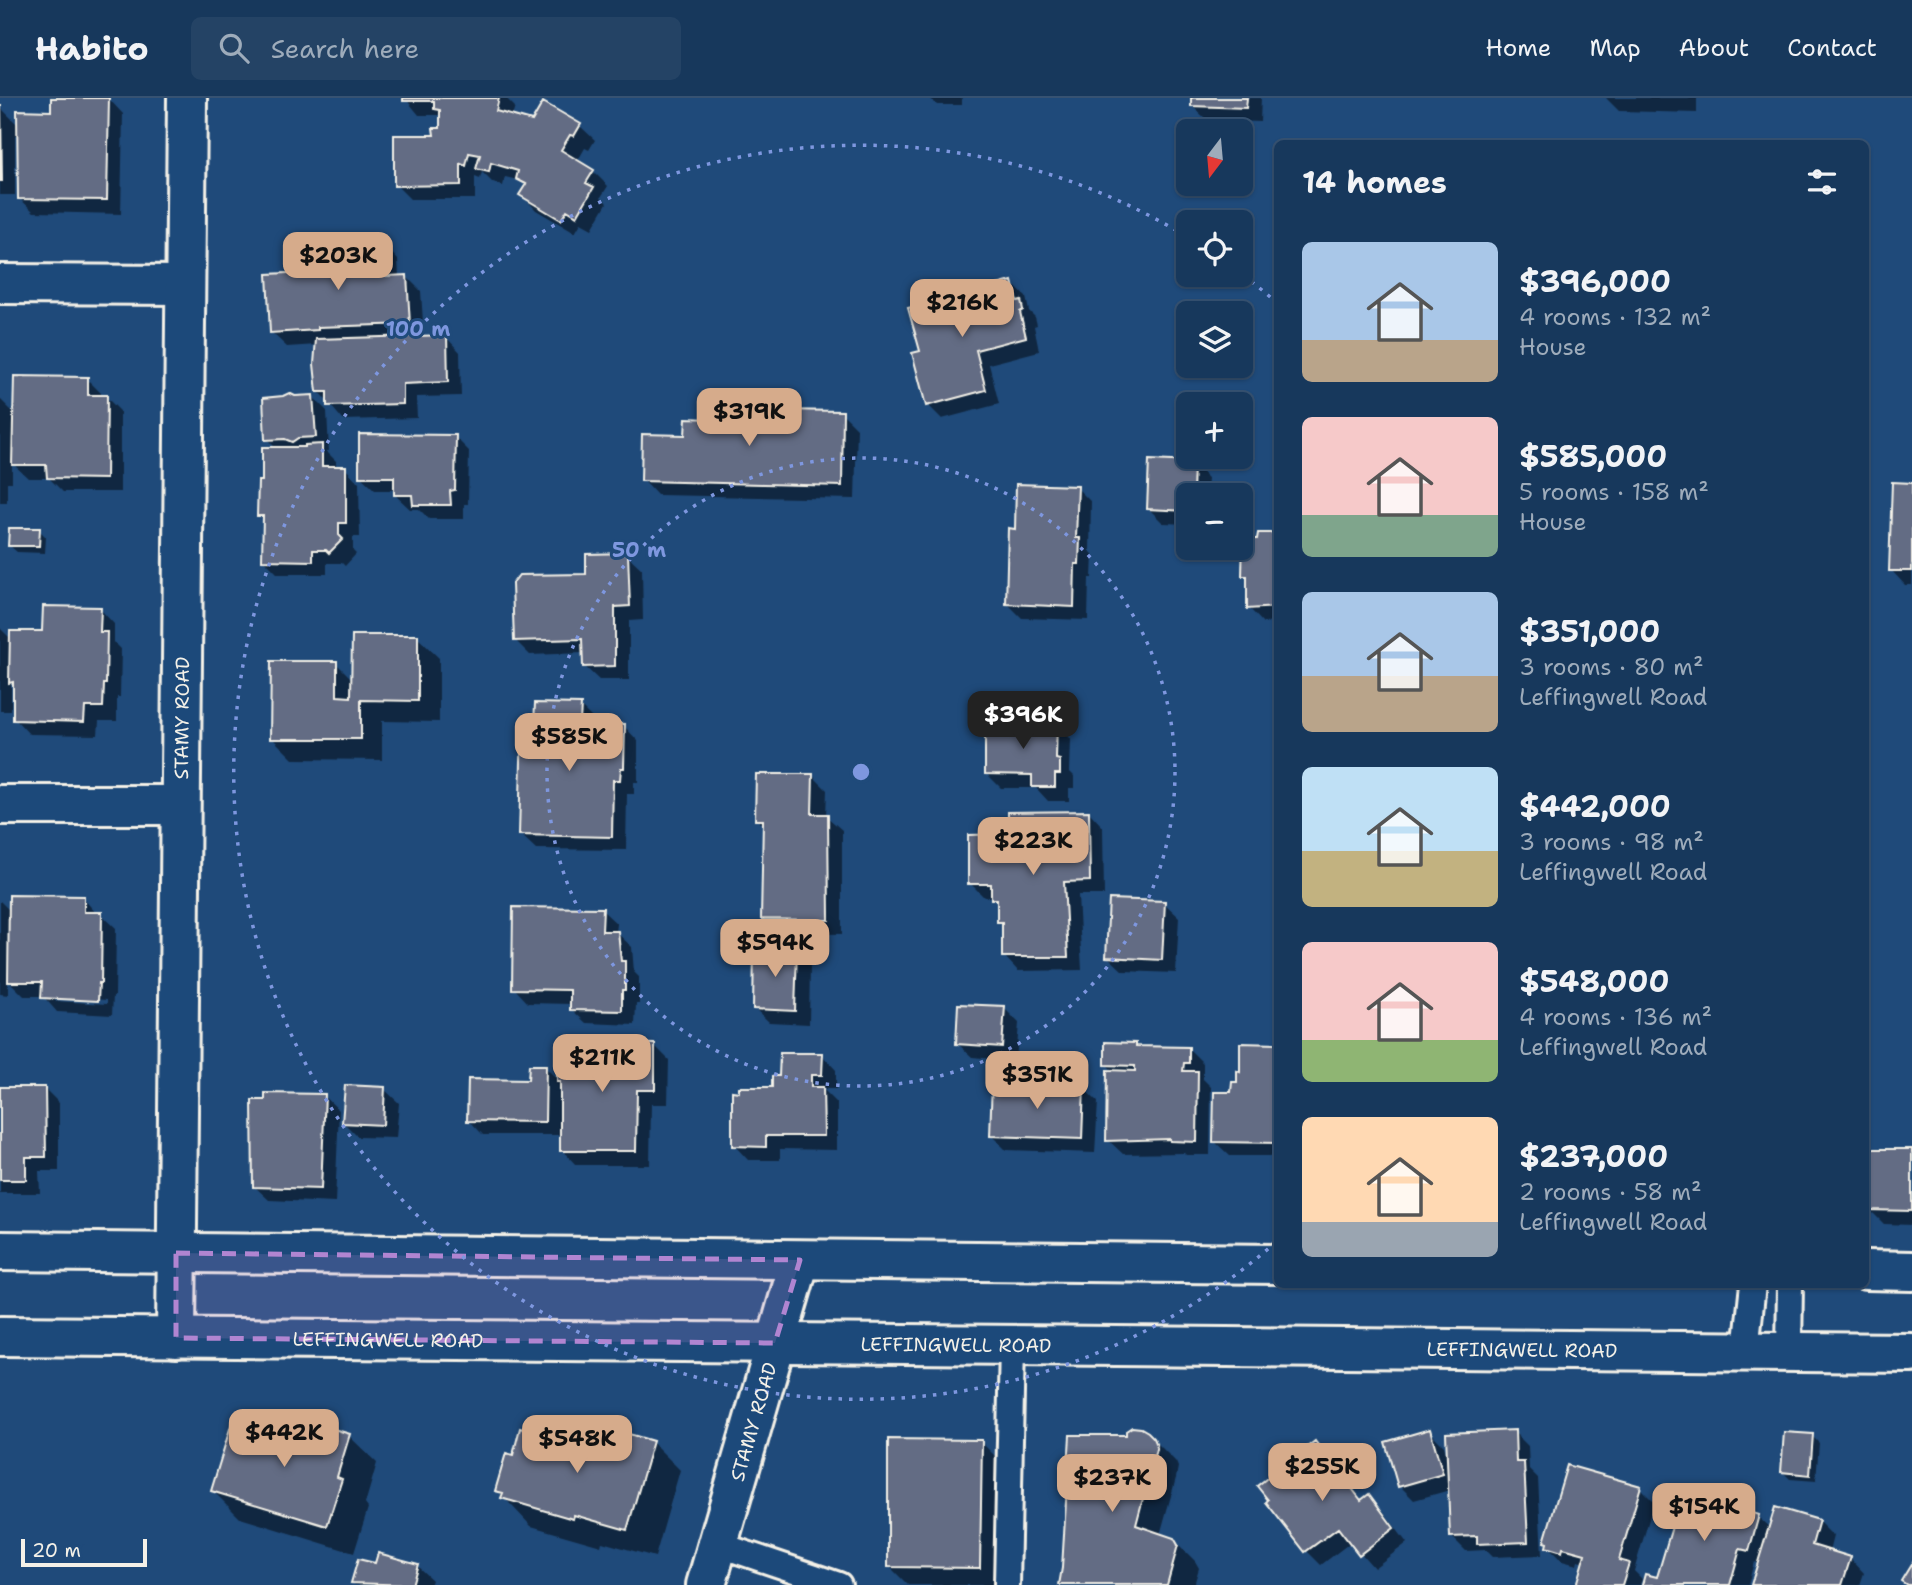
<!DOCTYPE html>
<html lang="en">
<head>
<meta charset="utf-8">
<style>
  body { margin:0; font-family:"Shantell Sans",sans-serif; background:#244365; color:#f1f3f6; height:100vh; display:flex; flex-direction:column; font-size:26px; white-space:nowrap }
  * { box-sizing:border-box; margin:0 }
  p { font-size:23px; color:#9eacbb }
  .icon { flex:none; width:38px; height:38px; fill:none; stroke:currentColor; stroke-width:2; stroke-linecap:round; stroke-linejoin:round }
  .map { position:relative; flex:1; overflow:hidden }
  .details { position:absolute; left:1274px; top:42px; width:595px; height:1148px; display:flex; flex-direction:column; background:#17385c; border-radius:10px; box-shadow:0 2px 5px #0004,0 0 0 2px #365272 }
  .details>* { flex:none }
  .needle { width:46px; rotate:196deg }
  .fabs { position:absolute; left:1176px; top:21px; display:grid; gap:14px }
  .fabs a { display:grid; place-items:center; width:77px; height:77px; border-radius:10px; background:#17385c; box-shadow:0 2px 5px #0004,0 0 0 2px #365272; font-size:35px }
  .scale { position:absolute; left:21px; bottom:18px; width:126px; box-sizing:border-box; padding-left:7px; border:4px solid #f4f1e8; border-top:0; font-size:19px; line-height:24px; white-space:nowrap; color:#f4f1e8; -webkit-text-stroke:5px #1f4a7a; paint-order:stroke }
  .price { position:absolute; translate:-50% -60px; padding:0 16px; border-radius:14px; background:#d6ab8b; color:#111; font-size:23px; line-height:46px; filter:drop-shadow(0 2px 4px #0008) }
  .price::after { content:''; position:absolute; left:50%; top:42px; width:21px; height:16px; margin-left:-10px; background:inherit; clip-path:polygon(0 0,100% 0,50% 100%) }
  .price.on { background:#222; color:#fff }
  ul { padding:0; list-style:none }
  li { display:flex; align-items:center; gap:21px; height:175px; padding:0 28px }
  li span { display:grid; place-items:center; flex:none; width:196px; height:140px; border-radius:10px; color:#555 }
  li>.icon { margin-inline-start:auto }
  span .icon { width:84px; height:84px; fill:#fffc; stroke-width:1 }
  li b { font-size:30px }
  h2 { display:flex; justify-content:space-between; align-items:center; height:84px; padding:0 28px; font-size:30px }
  header { display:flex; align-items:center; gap:42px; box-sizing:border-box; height:98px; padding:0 35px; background:#17385c; border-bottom:2px solid #365272 }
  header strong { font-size:33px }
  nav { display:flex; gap:38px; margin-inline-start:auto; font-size:24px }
  .search { width:490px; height:63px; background:#244365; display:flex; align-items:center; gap:18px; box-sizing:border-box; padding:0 24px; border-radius:10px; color:#9eacbb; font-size:26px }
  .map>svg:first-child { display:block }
</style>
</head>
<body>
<header>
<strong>Habito</strong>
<div class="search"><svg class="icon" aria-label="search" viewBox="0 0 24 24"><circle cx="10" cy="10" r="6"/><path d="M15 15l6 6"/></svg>Search here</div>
<nav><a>Home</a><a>Map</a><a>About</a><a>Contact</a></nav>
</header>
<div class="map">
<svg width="1912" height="1487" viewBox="0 0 1912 1487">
  <rect width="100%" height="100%" fill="#1f4a7a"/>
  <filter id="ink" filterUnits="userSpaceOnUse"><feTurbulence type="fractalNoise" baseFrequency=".0143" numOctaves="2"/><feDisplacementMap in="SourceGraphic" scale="14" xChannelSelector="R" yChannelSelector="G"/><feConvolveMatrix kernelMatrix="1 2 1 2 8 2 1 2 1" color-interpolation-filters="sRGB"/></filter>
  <g filter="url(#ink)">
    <path fill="#0007" fill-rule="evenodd" d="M53,0H104L109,1L123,16L121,116L34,114L19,100V37H15V97H0V9L18,27L52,15Z
      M405,0H506L515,9L512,19L533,25L543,6L580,28L595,42L589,52L585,50L577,64L593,73L608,88L601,99L607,105L592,131L581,125L575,135L536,112L522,97L527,89L522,83L505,79L503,88L493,85L482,74L480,81L475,79V101H410L396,87L442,32L441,17H419Z
      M930,0H962V7H937Z
      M1193,0H1261L1260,24L1207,22L1192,8Z
      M1606,0H1697V15L1619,13Z
      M384,147L398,162L399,179H407L421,193L424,240L446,239L460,254L461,298L416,299L417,320L343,322L319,294L317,247L287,249L272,235L310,175Z
      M1011,185L1026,199L1029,213L1035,219L1037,227L1034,228L1039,253L989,266L999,306L942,321L928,307L922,254Z
      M87,281L101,295V299H106L120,313V394H63L49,380H28L12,365V384H7V404H0V301L15,316Z
      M313,299L327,313L329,353H326L336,363V370H345L359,385L360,439H353V453L356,456L345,468L342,465H327V476H278L264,462V422L259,417L264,384L277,351L267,341L295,300Z
      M753,302L768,316V324L842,315L857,330L855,401L657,397L643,382L687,339Z
      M455,339L469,353L468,406H464V421H429L419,411H410L395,397V392H375L360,378Z
      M1193,366L1208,380L1207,397H1188V426L1163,425L1149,411Z
      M1912,386V487H1905L1891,472Z
      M1077,390L1091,404L1090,453L1093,456L1092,480H1089L1088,522L1022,520L1008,506L1017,433Z
      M39,432L46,439L45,455L17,454L10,448Z
      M1278,437V522L1275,524L1263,525L1249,510V483L1244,478L1259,443Z
      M627,457L642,471L643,522L629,523V582H599L584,568V555L530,557L516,543L588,477Z
      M100,511L114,526V544L121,551L120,599H117V623H99L98,637L29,636L15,621V588L11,584V613H0V530L12,542L44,535Z
      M417,539L439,560V624L382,623V662L293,661L272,640L336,565L353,582Z
      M580,608L594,622V627L624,628L638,643V684H634V696H627L626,752L536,751L521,737L536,628Z
      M1056,626L1071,641L1070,674L1074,678V690H1069V703H1048L1036,690H1001L987,676Z
      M813,678L827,692L826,718L842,732V836L778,835L763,821L765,729L757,721Z
      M1089,714L1103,729L1104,797H1078L1082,872L1018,873L1004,858V829L999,824V806L992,799H984L970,785L1010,738Z
      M83,800L97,816H101L116,830L115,898H113L112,917L57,914L43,898H24L8,882V897L0,896V803L10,813ZM55,899L107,902V906L55,903Z
      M1164,805L1179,819L1176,875L1123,873L1108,859Z
      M602,812L617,826L616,834L632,849L634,874L639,879V906H636L635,927L586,925L571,911V906L528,905L514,890Z
      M796,853L810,868L809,926L769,924L754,910Z
      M1004,910L1019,925L1016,963L972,959L957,945Z
      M1135,946L1139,950L1189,951L1203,965V981L1211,989L1210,1057H1186L1184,1055L1123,1056L1108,1042L1114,974L1106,966Z
      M654,947L669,962L668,1006H651L650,1067H576L562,1052V1037H483L469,1022L530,984L545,969L558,982Z
      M1278,948V1058H1230L1215,1044L1233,996L1238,986Z
      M822,957L836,972V991H823L837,1005V1052L780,1051V1062H748L734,1047L781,979Z
      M1083,990L1098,1004L1095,1055L1006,1052L991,1037Z
      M45,991L59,1005V1073H39L40,1095H0V992Z
      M384,991L399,1005L396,1040L358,1039L344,1025Z
      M324,998L339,1012L335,1105L269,1102L254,1088L267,1004Z
      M1912,1053V1127L1884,1126L1870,1112Z
      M1429,1333L1444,1348L1447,1359L1514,1334L1528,1348L1529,1371L1538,1380L1542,1457L1493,1459L1486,1452L1466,1453L1451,1438L1450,1392L1414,1402L1400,1388Z
      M256,1334L304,1341L349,1338L377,1365L365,1406L368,1410L354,1455L240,1420L213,1393Z
      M1812,1338L1819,1345L1816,1383L1790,1381L1783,1374Z
      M1128,1339L1153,1341L1176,1364L1178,1369L1176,1380L1160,1437L1173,1441L1195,1463L1199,1470L1194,1487H1061Z
      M652,1344L680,1372L655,1459L602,1444L601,1448L531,1428L497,1392L514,1359L567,1345L576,1354L584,1357Z
      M981,1344L1009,1372L1007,1487H908L889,1468Z
      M1315,1345L1329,1359L1363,1403L1369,1399L1383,1413L1407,1445L1374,1470L1351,1444L1321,1467L1307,1453L1268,1404Z
      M1640,1390L1654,1404L1634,1473L1642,1481L1640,1487H1578L1584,1465L1578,1463L1577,1467L1562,1463L1548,1449Z
      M1776,1411L1819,1424L1833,1438L1829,1454L1850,1460L1864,1475L1860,1487H1753L1759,1466L1754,1464L1748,1487H1644L1658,1481L1758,1419L1770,1430Z
      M417,1468L432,1482L430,1487H355L353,1485Z"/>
    <path fill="#636c84" stroke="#f4f1e8" stroke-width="2" d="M51,0H109L107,102L18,101L17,12L51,13Z
      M403,0H499L496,13L532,23L543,4L581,26L574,38L570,37L561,52L594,72L586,85L594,89L577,118L567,112L561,122L519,97L526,86L516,81L518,73L491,65L489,74L476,71L480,57L469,55L466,68L461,66V87L394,88V37H434L433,30H440V12L434,11V3H403Z
      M1191,0H1247L1246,10L1191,8Z
      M0,8H1L2,83H0Z
      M384,146L386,178L407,177L410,226L318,229V232L270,235L267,176L308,174L307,149Z
      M1012,183L1017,203L1021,202L1023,212L1020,214L1026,239L976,252L986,292L926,308L912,255L920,253L908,210Z
      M447,237L448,284L403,286V306L327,308V294H317L314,266L316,241Z
      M14,278L88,279V297H107L106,381L47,380L46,367H12Z
      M289,295L295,298L313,297L316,339L298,340L292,344L285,341L265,342L263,300L283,298Z
      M712,300H754V322H778L779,312L843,313L842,388L641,383L642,336L685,337L686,320L711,321Z
      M359,336L456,337L455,392L450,393L451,407H413L412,397H394V379H359Z
      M322,346V368H346V425H339V437L343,441L329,455L326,452H313V463L262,462L263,418H257L258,383H262V349H305V347Z
      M1149,362L1194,364L1193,397H1188V413L1147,411Z
      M1892,384L1912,385V473H1889Z
      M1016,386L1078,388L1076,440H1080L1079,466H1075L1074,509L1006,506L1008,430L1015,431Z
      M9,430H40L39,448H8Z
      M1258,435H1278V509L1247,511V478H1242L1243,441H1257Z
      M628,455L630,508L615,509V568L583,569L582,541L514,543L512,486L519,477L586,476V456Z
      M43,508L101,509L100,534H107L106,586H104L103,609H85L84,624L13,622V584L9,585L10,533H42Z
      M352,537H418V603L361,602V641H270L271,563H337V598L351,599Z
      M535,605L581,606L580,625L625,626L624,670H621L620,682H613L612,739L519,737L522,626H534Z
      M985,624H1057L1056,661L1060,662V676H1055V689H1032V677L985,676Z
      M756,676H813L812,716H828L829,822L761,821L763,722H755Z
      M1089,713L1090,783L1064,784L1068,859H1002V824H997V801H991V786H968V737L1008,736V714Z
      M9,797L84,798V814H102L101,885H99L98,903L41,900L42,884H8Z
      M1109,801L1165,803L1162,862L1106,859Z
      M513,809L603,810L602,833H618L621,863H625V892H622V913L570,912V892L512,891Z
      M754,850L797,852L795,913L753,911Z
      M958,906L1005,908L1002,949L956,946Z
      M557,944L655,946V992H637L636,1053H560V984H557Z
      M1105,944L1136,945V948L1189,949V965H1184L1183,973H1198L1197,1044L1170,1043V1041L1106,1043L1107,972L1135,973V968L1105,967Z
      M1240,945L1278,946V1045L1213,1044L1214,994H1231L1232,984H1237V973L1240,974Z
      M780,955H823L822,977H811V989H823L824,1038H766V1049L732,1048V993L739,994V989H772V978H779Z
      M529,967H546L545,1024L467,1023L468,981L528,982Z
      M992,984L1084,988L1082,1041L990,1038Z
      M345,987L385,989L383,1027L342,1025Z
      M0,989H45L46,1059H26V1082H0Z
      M265,995L325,996L321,1091L253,1089L252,1002H265Z
      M1869,1051H1912V1113L1868,1112Z
      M307,1323L350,1336L337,1379L342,1381L327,1428L211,1393L232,1324L255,1332L258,1325L303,1339Z
      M591,1325L653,1343L627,1432L574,1417L573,1421L501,1400L503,1395L495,1393L506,1355L513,1357L520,1330L568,1344L566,1350L583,1354Z
      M1132,1329L1141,1330L1148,1334L1154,1340L1157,1347L1136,1427L1174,1440L1178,1447L1167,1487H1059L1062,1470L1070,1337H1126V1333Z
      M1430,1331L1443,1376L1398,1389L1385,1344Z
      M1515,1332L1516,1364H1524L1528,1444L1477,1446V1438L1450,1439L1446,1335Z
      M1784,1334L1813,1336L1810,1377L1781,1374Z
      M888,1341L982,1342L980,1470L888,1469Z
      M1315,1343L1361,1402L1369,1396L1394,1430L1359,1457L1338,1430L1305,1454L1266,1404L1268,1402L1257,1388Z
      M1567,1367L1641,1388L1619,1462L1629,1465L1622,1487H1576L1585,1456L1563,1450L1562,1454L1546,1449L1547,1445L1544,1444Z
      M1679,1392L1759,1417L1749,1453L1740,1451L1730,1487H1642L1645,1476L1657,1479L1674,1422L1670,1421Z
      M1775,1409L1819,1422L1812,1447L1851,1459L1842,1487H1751Z
      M378,1455L418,1466L412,1487L351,1485L358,1461L375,1465Z
      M1912,1465V1487H1907L1901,1483Z"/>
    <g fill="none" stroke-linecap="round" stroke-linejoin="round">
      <g stroke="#f4f1e8" stroke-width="30">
        <path id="lane" d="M1746,1253L1753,1186
          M1789,1254L1790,1186
          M717,1446L839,1487
          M1007,1487L1012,1246"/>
      </g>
      <g stroke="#f4f1e8" stroke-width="44">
        <path id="street" d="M0,186L185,187
          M0,707H180"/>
      </g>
      <g stroke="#f4f1e8" stroke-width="44">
        <g id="secondary">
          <path d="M0,1153L1278,1166"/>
          <path d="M1866,1172L1912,1173"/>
          <path id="s1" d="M0,1238L1912,1255"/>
          <path id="s2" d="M176,1240L187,0"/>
          <path id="s3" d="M706,1487L800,1162"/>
        </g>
      </g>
      <use href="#lane" stroke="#1f4a7a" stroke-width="24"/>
      <use href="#street" stroke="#1f4a7a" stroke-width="38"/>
      <use href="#secondary" stroke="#1f4a7a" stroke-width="38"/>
    </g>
  </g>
  <path fill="#b185d1" fill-opacity="0.2" stroke="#b185d1" stroke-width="5" stroke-dasharray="14 9" stroke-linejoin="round" d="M176,1155L800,1162L775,1245L176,1240Z"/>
  <g fill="none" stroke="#7e97df" stroke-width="3.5" stroke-dasharray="3.5 7">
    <circle cx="861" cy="674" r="314"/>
    <path d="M1276 1144A627 627 0 1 1 1184 137M1243 177A627 627 0 0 1 1276 204"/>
  </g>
  <g text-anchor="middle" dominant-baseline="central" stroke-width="6" stroke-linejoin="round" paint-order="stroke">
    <g font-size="19" fill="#f4f1e8" stroke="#1f4a7a">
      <text stroke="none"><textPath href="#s2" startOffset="620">STAMY ROAD</textPath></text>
      <text stroke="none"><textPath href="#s1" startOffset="388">LEFFINGWELL ROAD</textPath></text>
      <text stroke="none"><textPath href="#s1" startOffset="956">LEFFINGWELL ROAD</textPath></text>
      <text stroke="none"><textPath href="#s1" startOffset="1522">LEFFINGWELL ROAD</textPath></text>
      <text stroke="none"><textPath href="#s3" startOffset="170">STAMY ROAD</textPath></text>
    </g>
  </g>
  <circle cx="861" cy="674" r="10" fill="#7e97df" stroke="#1f4a7a" stroke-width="3.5"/>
  <g font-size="21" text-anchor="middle" font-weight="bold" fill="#7e97df" stroke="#1f4a7a" stroke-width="6" stroke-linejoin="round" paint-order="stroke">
    <text x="418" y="238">100 m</text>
    <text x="639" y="459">50 m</text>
  </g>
</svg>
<div class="fabs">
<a><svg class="needle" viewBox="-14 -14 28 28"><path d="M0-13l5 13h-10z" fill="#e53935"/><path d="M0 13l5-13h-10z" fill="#9eacbb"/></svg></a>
<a><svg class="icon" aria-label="locate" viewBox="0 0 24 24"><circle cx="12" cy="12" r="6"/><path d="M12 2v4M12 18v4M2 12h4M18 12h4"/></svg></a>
<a><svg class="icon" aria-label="layers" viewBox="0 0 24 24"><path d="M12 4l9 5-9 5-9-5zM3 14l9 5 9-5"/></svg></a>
<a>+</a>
<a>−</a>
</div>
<div class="scale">20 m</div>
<b class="price" style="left:338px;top:194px">$203K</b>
<b class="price" style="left:962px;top:241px">$216K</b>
<b class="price" style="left:749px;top:350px">$319K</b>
<b class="price on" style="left:1023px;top:653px">$396K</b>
<b class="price" style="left:569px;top:675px">$585K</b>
<b class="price" style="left:1033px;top:779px">$223K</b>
<b class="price" style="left:775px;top:881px">$594K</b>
<b class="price" style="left:602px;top:996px">$211K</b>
<b class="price" style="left:1037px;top:1013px">$351K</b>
<b class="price" style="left:284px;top:1371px">$442K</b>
<b class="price" style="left:577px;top:1377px">$548K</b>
<b class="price" style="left:1322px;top:1405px">$255K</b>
<b class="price" style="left:1112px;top:1416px">$237K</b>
<b class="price" style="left:1704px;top:1445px">$154K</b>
<section class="details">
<h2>14 homes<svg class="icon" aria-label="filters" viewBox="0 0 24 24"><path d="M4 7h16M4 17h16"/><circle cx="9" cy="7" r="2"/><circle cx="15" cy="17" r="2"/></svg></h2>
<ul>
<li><span style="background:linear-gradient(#a9c7e8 70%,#b9a48a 0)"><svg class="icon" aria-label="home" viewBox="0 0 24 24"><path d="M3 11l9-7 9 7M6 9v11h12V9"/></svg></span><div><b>$396,000</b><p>4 rooms · 132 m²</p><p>House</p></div></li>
<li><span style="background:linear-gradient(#f6c9c9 70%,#7fa58c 0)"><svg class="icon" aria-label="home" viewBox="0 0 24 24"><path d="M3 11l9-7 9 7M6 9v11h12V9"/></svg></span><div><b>$585,000</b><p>5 rooms · 158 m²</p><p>House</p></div></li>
<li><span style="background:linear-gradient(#a9c7e8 60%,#b9a48a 0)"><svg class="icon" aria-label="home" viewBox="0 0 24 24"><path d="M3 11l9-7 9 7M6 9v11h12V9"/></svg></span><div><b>$351,000</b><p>3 rooms · 80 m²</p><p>Leffingwell Road</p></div></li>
<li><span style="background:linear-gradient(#bfe0f5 60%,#c2b280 0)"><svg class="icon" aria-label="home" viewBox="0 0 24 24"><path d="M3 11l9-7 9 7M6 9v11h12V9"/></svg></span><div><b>$442,000</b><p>3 rooms · 98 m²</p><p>Leffingwell Road</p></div></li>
<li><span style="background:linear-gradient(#f6c9c9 70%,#8fb573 0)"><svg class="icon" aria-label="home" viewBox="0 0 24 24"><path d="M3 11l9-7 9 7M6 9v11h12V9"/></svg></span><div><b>$548,000</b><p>4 rooms · 136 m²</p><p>Leffingwell Road</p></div></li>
<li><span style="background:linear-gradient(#ffd9b3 75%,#9aa5b1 0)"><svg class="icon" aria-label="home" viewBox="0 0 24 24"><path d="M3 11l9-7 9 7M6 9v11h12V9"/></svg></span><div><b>$237,000</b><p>2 rooms · 58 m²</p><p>Leffingwell Road</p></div></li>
</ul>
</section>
</div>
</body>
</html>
